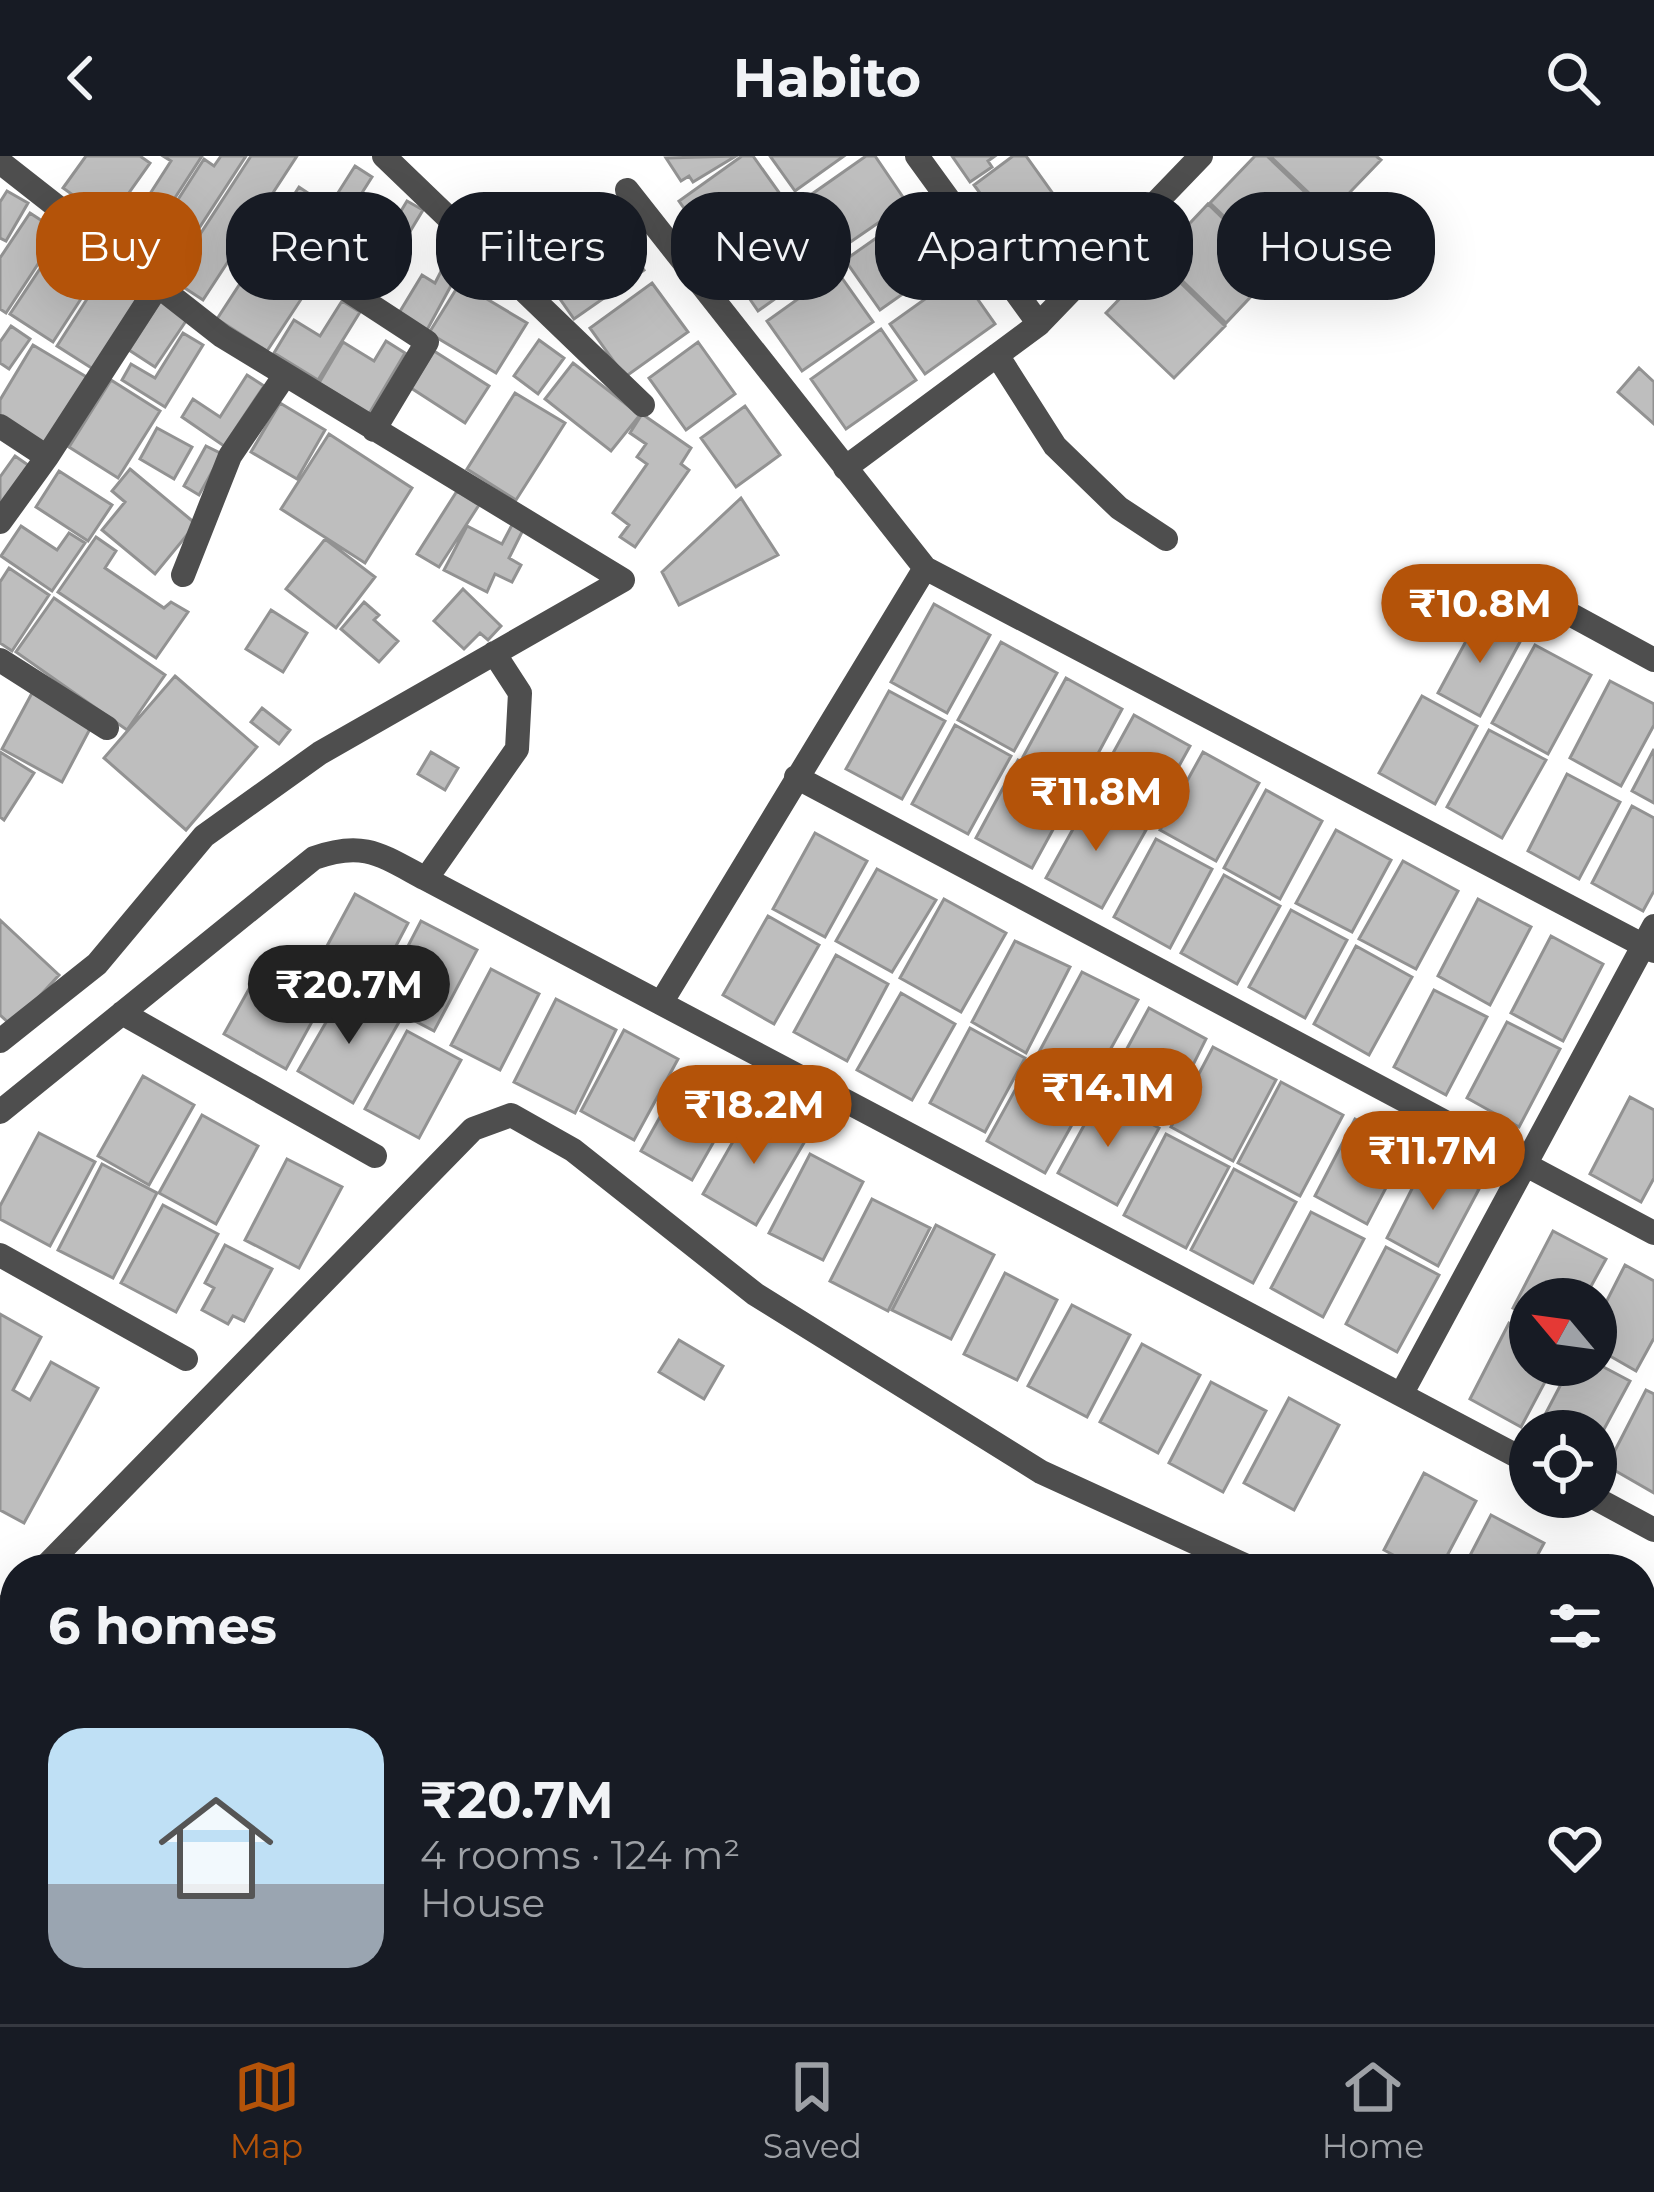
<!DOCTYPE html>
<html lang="en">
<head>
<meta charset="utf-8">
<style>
  body { margin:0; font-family:Montserrat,sans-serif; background:#20242c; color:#f1f3f6; height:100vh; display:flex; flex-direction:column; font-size:45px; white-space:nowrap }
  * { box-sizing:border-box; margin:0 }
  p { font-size:39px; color:#9ea1a6 }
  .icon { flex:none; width:66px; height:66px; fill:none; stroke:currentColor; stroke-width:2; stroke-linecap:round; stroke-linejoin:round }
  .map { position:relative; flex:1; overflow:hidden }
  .panel { position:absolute; left:0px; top:1398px; width:1656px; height:471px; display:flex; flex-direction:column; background:#171b24; border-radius:48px 48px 0 0; box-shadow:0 12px 48px #0002 }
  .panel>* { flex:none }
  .banner { position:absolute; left:36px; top:36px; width:1584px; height:108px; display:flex; gap:24px }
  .needle { width:78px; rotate:299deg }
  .fabs { position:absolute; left:1509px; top:1122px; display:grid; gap:24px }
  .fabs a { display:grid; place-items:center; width:108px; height:108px; border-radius:50%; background:#171b24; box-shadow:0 12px 48px #0002; font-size:60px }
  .price { position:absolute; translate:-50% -102px; padding:0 27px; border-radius:42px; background:#b45309; color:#fff; font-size:39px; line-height:78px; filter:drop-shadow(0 3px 6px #0008) }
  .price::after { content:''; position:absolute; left:50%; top:72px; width:36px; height:27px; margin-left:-18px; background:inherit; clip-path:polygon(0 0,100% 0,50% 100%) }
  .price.on { background:#222; color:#fff }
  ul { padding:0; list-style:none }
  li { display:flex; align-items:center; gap:36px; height:300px; padding:0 48px }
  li+li { border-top:3px solid #363941 }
  li span { display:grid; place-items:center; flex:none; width:336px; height:240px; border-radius:36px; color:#555 }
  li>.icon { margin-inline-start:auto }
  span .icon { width:144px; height:144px; fill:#fffc; stroke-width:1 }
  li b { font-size:51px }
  h2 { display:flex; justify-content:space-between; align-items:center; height:144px; padding:0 48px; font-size:51px }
  .tag { padding:0 42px; border-radius:48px; background:#171b24; box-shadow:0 12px 48px #0002; font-size:42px; line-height:108px }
  .tag.on { background:#b45309; color:#fff }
  header { display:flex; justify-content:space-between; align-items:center; height:156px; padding:0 48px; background:#171b24; font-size:54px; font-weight:700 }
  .tabs { display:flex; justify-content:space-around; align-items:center; height:168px; border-top:3px solid #363941; background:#171b24; font-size:33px; color:#9ea1a6 }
  .tabs a { display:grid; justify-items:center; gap:6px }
  .tabs .on { color:#b45309 }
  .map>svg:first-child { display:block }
</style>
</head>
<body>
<header><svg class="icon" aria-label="back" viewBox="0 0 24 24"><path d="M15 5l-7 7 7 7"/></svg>Habito<svg class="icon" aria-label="search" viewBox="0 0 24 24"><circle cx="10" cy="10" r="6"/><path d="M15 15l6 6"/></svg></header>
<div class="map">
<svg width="1654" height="1868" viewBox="0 0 1654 1868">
  <rect width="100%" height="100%" fill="#fff"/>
  <path fill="#bebebe" stroke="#929292" stroke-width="3" d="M86,0H140L150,7L109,65L63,32Z
    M163,0H202L140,96L121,83L171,5Z
    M221,0H246L168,120L151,109L162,91L152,84L204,3L214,10Z
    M251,0H297L203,144L171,123Z
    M736,0L693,26L689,20L681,25L666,2Z
    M742,0H753L785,45L714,95L679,45Z
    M770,0H844L795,35Z
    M866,0H875L907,47L836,96L802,45Z
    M952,0H995L988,5L992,11L970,26Z
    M1013,0H1026L1056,42L1031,60L1034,67L1013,82L974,29Z
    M1255,0H1267L1329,59L1278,112L1210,47Z
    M1270,0H1376L1381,4L1330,57Z
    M355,10L372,21L320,103L272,73L299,31L329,51Z
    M7,35L28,47L6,85L0,82V46Z
    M407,45L423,54L374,135L326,107L335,90L368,110Z
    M1208,48L1276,114L1226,167L1158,101Z
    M916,54L951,104L880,154L845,104Z
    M794,55L828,105L758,155L723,104Z
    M30,57L59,76L6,157L0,153V102Z
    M609,63L644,114L574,163L539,113Z
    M61,81L103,109L53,186L10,158Z
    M269,83L319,116L267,195L217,163Z
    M452,94L466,102L427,174L399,157L422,119L435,127Z
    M1157,104L1225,170L1174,222L1106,157Z
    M837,115L873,166L802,215L767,165Z
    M103,118L139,140L93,213L57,190Z
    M960,118L995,168L925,218L890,168Z
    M460,127L527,167L496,217L429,177Z
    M652,127L688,176L625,221L590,172Z
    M161,144L188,162L155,211L129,194Z
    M342,145L360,156L318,224L274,197L294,164L320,180Z
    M11,170L30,183L9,213L0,207V186Z
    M881,173L916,224L846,273L811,223Z
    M183,177L203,189L165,251L122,224L131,208L155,222Z
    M539,184L564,202L538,238L514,220Z
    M386,185L405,197L369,258L319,227L343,186L374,205Z
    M698,186L735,238L686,274L649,222Z
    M33,189L90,223L48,294L0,265V244Z
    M434,195L489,230L465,267L411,232Z
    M573,207L640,259L611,295L545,243Z
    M1639,212L1654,226V268L1618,236Z
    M247,219L264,230L224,290L182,261L193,243L220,261Z
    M111,224L160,255L118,322L69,291Z
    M515,237L565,267L516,344L467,313Z
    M280,247L325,274L297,323L251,296Z
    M745,250L780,299L736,331L701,282Z
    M642,258L691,292L681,308L689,314L635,391L620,381L629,369L613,357L647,308L637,301L646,288L630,277Z
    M157,272L192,291L174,323L140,303Z
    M329,278L412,332L365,407L281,353Z
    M206,290L222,298L199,339L184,330Z
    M15,300L31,311L0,354V321Z
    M130,313L196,368L155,418L102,374L125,346L112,335Z
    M59,315L112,349L88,385L36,351Z
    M457,335L479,349L439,411L417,398Z
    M741,342L778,399L679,449L662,416Z
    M513,367L524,372L509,402L521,409L512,426L495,418L487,436L444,414L467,370L502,388Z
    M21,370L57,394L69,377L85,387L52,435L1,400Z
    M96,381L116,395L105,412L164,452L171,446L188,456L156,502L58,436Z
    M325,383L375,421L336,472L286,433Z
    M9,412L49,439L12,495L0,487V426Z
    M463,433L501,470L488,484L480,477L464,493L434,465Z
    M54,442L165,519L127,574L16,496Z
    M364,446L379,459L374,464L398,485L379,506L341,473Z
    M934,448L990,479L947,557L891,526Z
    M271,454L307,477L283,516L246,493Z
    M1479,461L1521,484L1480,560L1438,537Z
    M1001,486L1057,517L1014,595L958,564Z
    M1535,489L1591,519L1548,598L1492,567Z
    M175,520L257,591L186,674L104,602Z
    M1066,522L1122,553L1080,631L1023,601Z
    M1610,525L1654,548V569L1621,630L1570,602Z
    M889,535L945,565L902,643L846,613Z
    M32,537L92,569L62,626L2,593Z
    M1422,540L1477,570L1435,648L1379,617Z
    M262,552L290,574L279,588L251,566Z
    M1134,559L1190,590L1147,668L1091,637Z
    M955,569L1011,600L968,678L912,648Z
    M1489,574L1546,604L1502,682L1447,651Z
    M1654,593V647L1632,635Z
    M0,596L34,617L4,664L0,661Z
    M431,596L458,612L445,634L418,618Z
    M1203,596L1259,627L1216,705L1160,674Z
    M1018,604L1074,635L1032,712L976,682Z
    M1567,618L1620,646L1579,723L1528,695Z
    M1266,634L1322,665L1280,743L1224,712Z
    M1089,644L1146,674L1102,752L1046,722Z
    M1632,650L1654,662V735L1643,755L1592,727Z
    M1336,674L1391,704L1352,776L1296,747Z
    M815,677L867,705L825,781L773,753Z
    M1156,683L1212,713L1170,792L1114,761Z
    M1403,705L1458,735L1416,813L1359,783Z
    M877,713L936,744L892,816L836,785Z
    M1224,719L1280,750L1237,828L1181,797Z
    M355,738L408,767L367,845L313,816Z
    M944,743L1006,777L961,856L900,822Z
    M1478,743L1531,771L1490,849L1438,820Z
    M1291,754L1347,784L1305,862L1249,831Z
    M768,760L819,789L774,868L723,839Z
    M0,764L59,819L12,870L0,859Z
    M421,765L477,794L434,875L379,846Z
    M1551,780L1603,808L1563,885L1511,857Z
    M1015,785L1070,811L1026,897L972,866Z
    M1356,790L1412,821L1369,899L1314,868Z
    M269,797L331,831L286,913L224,878Z
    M836,799L888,828L847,905L794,876Z
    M491,813L539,838L500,914L451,889Z
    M1082,816L1138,844L1091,928L1038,898Z
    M1434,834L1487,861L1446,939L1394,911Z
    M344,835L399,866L353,947L298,915Z
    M901,837L955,868L912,944L857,914Z
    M556,843L616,874L575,957L514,926Z
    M1149,852L1206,883L1164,967L1105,933Z
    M1507,866L1560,893L1519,971L1467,942Z
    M970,872L1025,902L985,976L930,947Z
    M624,874L678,903L634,984L581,955Z
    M407,875L461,904L419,982L365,953Z
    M1213,891L1276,924L1233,1005L1171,971Z
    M1030,907L1088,940L1045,1017L987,985Z
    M686,914L738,943L692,1024L641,995Z
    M143,920L194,949L149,1029L98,1000Z
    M1281,926L1343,959L1300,1040L1238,1007Z
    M1100,940L1159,972L1117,1049L1058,1017Z
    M1630,941L1654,954V1022L1641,1046L1590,1018Z
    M751,954L805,985L756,1069L703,1038Z
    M202,959L258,990L216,1068L159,1037Z
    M1355,963L1408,990L1367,1068L1315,1040Z
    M39,977L95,1006L50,1090L0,1063V1050Z
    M1166,978L1229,1011L1186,1092L1124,1059Z
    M810,998L863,1026L823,1104L769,1077Z
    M287,1003L342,1031L299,1112L245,1084Z
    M1426,1005L1479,1033L1438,1110L1387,1082Z
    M102,1008L157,1037L113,1122L58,1094Z
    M1234,1013L1296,1046L1253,1127L1191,1094Z
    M872,1043L930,1072L888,1155L830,1125Z
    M163,1049L218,1078L176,1156L121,1127Z
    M1311,1056L1364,1083L1323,1161L1271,1132Z
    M936,1069L994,1099L951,1183L892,1154Z
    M1553,1075L1606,1103L1584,1143H1530V1161L1513,1152Z
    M225,1089L272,1113L244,1165L233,1160L228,1168L202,1154L214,1132L205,1127Z
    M1386,1091L1439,1119L1397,1196L1346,1168Z
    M1625,1109L1654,1125V1182L1636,1215L1596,1192V1166Z
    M1005,1117L1057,1144L1017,1224L964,1198Z
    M1072,1149L1130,1179L1087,1261L1028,1230Z
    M0,1158L41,1181L13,1234L30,1244L51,1206L98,1232L24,1367L0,1354Z
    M1509,1167L1530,1177V1209H1554L1521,1271L1470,1243Z
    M679,1184L723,1210L704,1243L659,1216Z
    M1142,1188L1200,1219L1158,1297L1100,1266Z
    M1596,1207L1630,1225L1596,1288V1275L1537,1274L1571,1209Z
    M1211,1226L1266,1255L1223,1336L1169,1307Z
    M1646,1234L1654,1238V1337L1607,1310Z
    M1289,1242L1339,1269L1294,1354L1244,1327Z
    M1424,1317L1476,1345L1440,1413H1419L1384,1394Z
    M1491,1359L1544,1387L1530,1413H1463Z
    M1641,1451L1654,1458V1497L1641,1522Z"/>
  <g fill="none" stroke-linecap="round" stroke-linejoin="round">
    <path stroke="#4e4e4e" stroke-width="24" d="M384,0L643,249
      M917,0L1039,168
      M0,6L222,180L623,424L320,597L204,680L97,808L0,885
      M627,34L925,412
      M329,122L427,186L374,274
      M997,199L1055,290L1119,352L1166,383
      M0,270L47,301
      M845,312L1039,168L1201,0
      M0,366L47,301L159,128
      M183,419L230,300L285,219
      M1511,426L1654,504
      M0,504L107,572
      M796,621L1654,1077
      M426,723L517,593L520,537L494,497
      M661,847L925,412L1654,795
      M122,857L375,1000
      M0,956L314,702C364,684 381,699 426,723L1530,1307
      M0,1099L186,1203
      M1402,1237L1654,770
      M1593,1341L1654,1374
      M43,1413L473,973L511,959L573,994L755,1138L1041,1316L1253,1413
      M0,1457L15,1441
      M1641,1620L1654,1627"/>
  </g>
</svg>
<div class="fabs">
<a><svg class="needle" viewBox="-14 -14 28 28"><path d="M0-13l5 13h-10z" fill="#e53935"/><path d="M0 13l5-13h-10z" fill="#9ea1a6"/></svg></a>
<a><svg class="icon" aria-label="locate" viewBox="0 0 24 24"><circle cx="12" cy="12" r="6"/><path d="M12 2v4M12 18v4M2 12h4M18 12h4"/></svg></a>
</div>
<b class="price" style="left:1480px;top:510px">₹10.8M</b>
<b class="price" style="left:1096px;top:698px">₹11.8M</b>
<b class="price on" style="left:349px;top:891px">₹20.7M</b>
<b class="price" style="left:1108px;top:994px">₹14.1M</b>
<b class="price" style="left:754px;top:1011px">₹18.2M</b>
<b class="price" style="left:1433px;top:1057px">₹11.7M</b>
<div class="banner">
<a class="tag on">Buy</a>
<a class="tag">Rent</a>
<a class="tag">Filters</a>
<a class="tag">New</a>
<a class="tag">Apartment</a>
<a class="tag">House</a>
</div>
<section class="panel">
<h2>6 homes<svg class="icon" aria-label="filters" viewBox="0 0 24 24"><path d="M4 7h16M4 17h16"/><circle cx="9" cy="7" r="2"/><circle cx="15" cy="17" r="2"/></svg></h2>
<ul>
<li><span style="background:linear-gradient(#bfe0f5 65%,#9aa5b1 0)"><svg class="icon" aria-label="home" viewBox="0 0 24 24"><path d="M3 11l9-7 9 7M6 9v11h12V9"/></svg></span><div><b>₹20.7M</b><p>4 rooms · 124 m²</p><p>House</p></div><svg class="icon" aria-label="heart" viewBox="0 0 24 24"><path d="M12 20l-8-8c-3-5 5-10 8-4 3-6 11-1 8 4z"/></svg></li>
</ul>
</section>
</div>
<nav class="tabs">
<a class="on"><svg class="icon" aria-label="map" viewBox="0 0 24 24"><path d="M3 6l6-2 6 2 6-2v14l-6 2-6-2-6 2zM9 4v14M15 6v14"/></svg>Map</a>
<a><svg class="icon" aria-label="saved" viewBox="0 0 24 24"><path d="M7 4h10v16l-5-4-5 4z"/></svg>Saved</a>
<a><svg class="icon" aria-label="home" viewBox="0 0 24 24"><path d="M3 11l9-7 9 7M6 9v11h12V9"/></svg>Home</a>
</nav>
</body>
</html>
